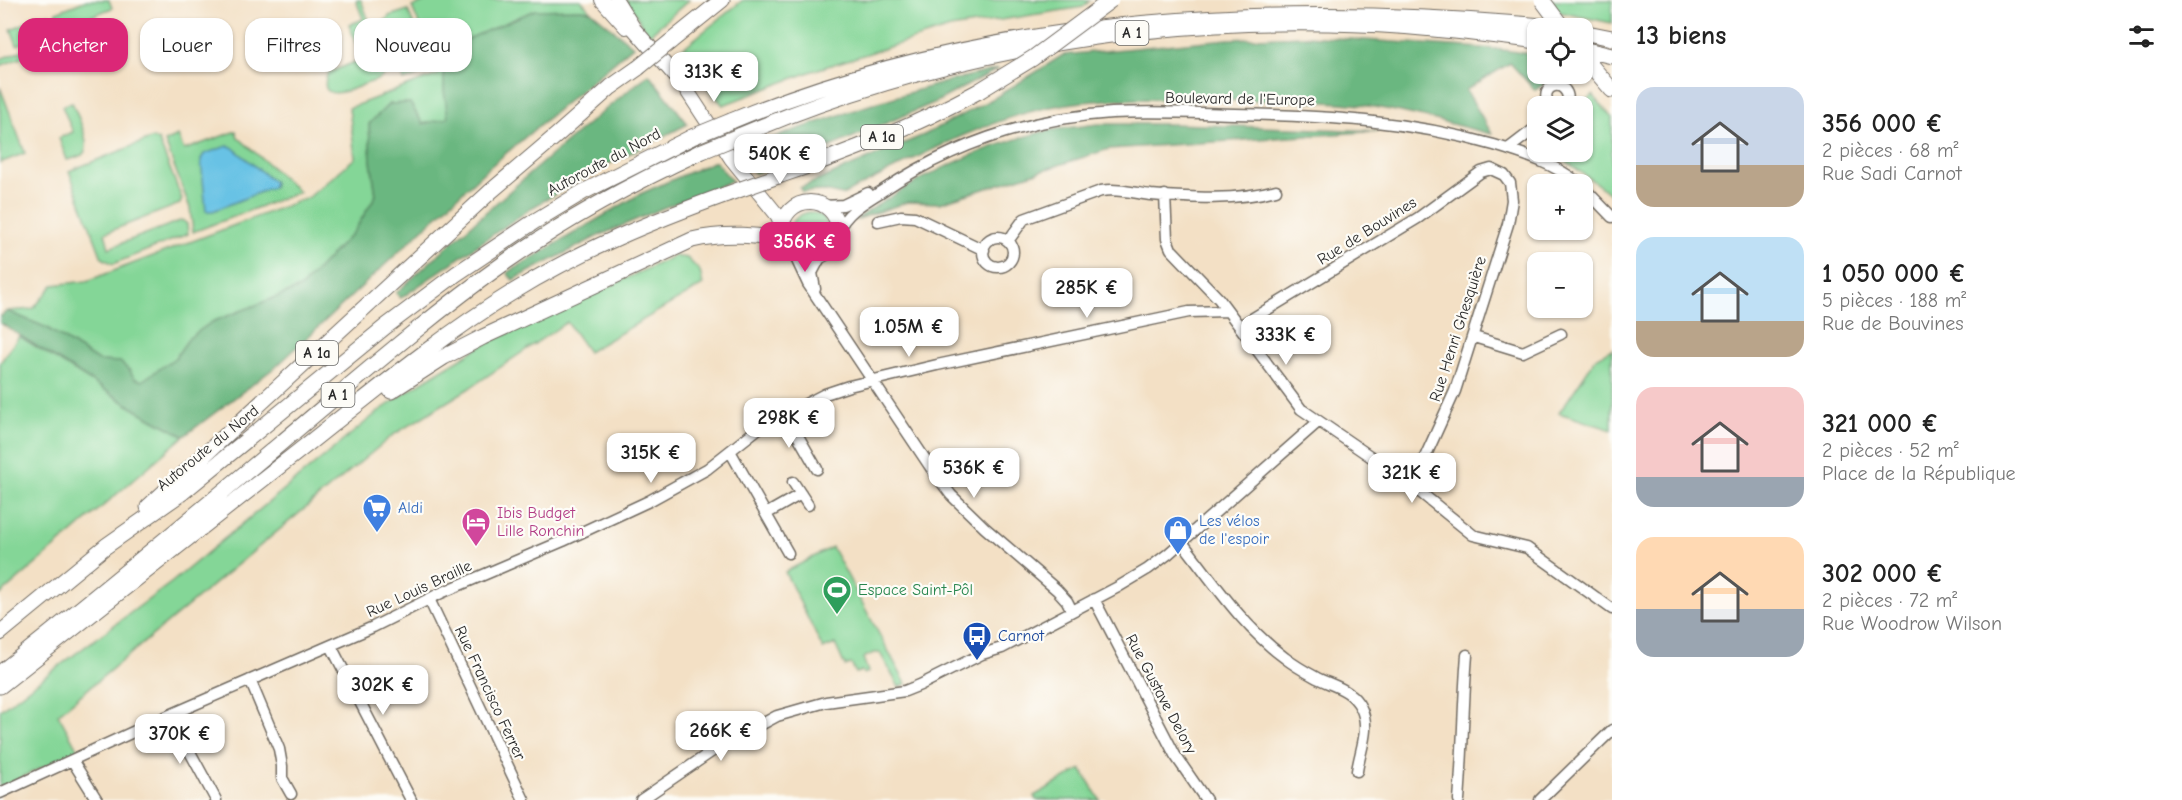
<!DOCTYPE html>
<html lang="fr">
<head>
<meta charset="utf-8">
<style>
  body { margin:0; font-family:"Comic Neue",sans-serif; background:#f2f2f2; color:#222; height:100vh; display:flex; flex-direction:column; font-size:22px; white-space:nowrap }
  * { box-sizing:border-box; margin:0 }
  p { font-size:20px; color:#767676 }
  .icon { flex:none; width:33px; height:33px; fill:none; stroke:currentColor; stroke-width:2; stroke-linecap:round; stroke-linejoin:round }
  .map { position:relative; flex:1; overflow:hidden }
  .side { display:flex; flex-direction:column; background:#fff; width:570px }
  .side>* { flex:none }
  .guide { position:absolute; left:18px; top:18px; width:570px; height:54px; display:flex; gap:12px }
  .tools { position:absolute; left:1527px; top:18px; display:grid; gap:12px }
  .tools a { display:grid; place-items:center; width:66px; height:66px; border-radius:12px; background:#fff; box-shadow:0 2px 4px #0004; font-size:30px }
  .price { position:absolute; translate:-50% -51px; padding:0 14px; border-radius:12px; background:#fff; color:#222; font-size:20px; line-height:39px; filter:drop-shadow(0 2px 3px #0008) }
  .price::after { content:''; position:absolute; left:50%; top:36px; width:18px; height:14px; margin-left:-9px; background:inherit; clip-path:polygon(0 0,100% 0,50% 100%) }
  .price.selected { background:#db2777; color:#fff }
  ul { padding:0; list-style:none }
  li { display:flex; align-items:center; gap:18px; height:150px; padding:0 24px }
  li span { display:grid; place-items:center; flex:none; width:168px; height:120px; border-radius:18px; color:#555 }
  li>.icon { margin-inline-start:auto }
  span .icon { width:72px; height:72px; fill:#fffc; stroke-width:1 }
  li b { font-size:26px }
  h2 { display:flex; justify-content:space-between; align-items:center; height:72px; padding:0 24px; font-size:26px }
  .tag { padding:0 21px; border-radius:18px; background:#fff; box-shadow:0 2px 4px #0004; font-size:21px; line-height:54px }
  .tag.selected { background:#db2777; color:#fff }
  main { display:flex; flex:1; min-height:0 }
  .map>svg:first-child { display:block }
</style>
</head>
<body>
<main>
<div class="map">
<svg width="1612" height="800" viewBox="0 0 1612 800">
  <rect width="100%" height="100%" fill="#fdfcf7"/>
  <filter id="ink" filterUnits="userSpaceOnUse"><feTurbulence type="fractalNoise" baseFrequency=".0167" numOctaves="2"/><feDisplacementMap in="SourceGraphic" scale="12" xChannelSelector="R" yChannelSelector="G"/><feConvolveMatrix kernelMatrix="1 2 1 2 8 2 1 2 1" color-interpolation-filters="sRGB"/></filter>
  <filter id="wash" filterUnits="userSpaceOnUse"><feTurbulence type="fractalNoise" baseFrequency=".008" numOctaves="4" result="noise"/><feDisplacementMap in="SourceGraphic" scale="24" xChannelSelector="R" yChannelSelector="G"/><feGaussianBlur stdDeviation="1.35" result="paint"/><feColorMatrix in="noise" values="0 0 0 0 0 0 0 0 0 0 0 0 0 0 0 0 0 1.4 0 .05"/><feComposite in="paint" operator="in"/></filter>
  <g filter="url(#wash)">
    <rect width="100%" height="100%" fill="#f3e0c5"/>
    <path fill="#84d697" stroke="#588061" stroke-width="1.5" d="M87,0H109L112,8L61,28L56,12Z
      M356,0H361L374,34L369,45L358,50L349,25L363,19Z
      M431,0H581L592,12L583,9L535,10L468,39L444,62V91L449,118L423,124L410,103L389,104L369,124L371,161L376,195L355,230L300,288L212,322L189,338L175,358L142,381L134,378L130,371L120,362L98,361L47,328L7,311L33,309L53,285L87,281L309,197L355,158L349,108L439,74L412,7Z
      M626,0H689L649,35Z
      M743,0H1090L1083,7L950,28L815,70L723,105L677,53Z
      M1551,0H1612V23L1559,12Z
      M408,10L431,70L404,81L384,22L389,16Z
      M49,14L55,31L17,45L11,29Z
      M312,21L318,36L322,35L331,59L310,66L296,27Z
      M37,45L39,51L0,66V59Z
      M371,55L379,56C384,62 389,70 382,77C378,81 370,82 365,84C352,90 315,105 328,73Z
      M0,87L25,153L0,163Z
      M1593,95L1612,118V195L1559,156L1546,152H1582V106H1580Z
      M72,102C76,113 94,146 82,155C78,157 72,159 67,160L59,138L73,132L62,106Z
      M236,131L238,137L299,192L193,232L190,208L165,142L178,136L184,150Z
      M153,138L159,141L182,199L180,204L105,233L109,248L182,220L187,224L188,234L113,264L102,258L69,171Z
      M809,212C821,214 826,217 829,230L799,247C785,232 789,217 809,212Z
      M674,256L687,258L700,271L703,285L588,352L567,322L468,389L393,435L58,714L78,750L0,788V710L172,582L379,411L422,382L481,346Z
      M19,336L138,411L184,436L0,595V363Z
      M1612,349V430L1559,413L1596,358Z
      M832,547L906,684L899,687L880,653H874L863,658L868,672L864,674L862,671L856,673L851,664L845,666L835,644L823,649L785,572Z
      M1081,769L1100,800H1036L1034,796Z"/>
    <path fill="#6bb780" stroke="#4b7156" stroke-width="1.5" d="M583,9L592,12L633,46L485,171L278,365L184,436L138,411L0,323L1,316L7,311L47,328L98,361L120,362L130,371L134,378L142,381L175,358L189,338L212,322L300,288L355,230L376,195L371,161L369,124L389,104L410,103L423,124L448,118L444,91V62L468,39L535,10Z
      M1306,36L1496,49L1537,55L1538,74H1561L1535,90L1510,63L1466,90L1492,134C1442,122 1392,107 1341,103C1294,100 1246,101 1200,100C1150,99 1100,97 1050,107C976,122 908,163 842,195L824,191L802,192L800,188L926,134L996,97L1063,55L1228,39Z
      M998,69L936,102L832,146L755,173L738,150C824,120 910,89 998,69Z
      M649,74L688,124L601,168L533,207L401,298L396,293C479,217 562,143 649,74Z
      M1097,124H1173L1380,131L1109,149L940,203L907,202L855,220C911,181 976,148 1042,132C1060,128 1079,127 1097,124Z
      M715,161L732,181L663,208L596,237L513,280L507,273L640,194Z"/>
    <path fill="#67c2e5" stroke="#497688" stroke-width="1.5" d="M227,146L232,147L274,182L273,187L213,211H206L201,159L204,154Z"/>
  </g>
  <g filter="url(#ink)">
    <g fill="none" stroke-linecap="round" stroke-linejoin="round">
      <g stroke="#716a61" stroke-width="13">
        <path id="minor" d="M1549,106C1537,83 1568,78 1568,100L1563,106
          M1508,149L1538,126
          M1582,186L1612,217
          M1165,195L1167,239L1171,249L1219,299L1301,409L1405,480L1473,535L1527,548L1612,609
          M825,206L843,205L868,193
          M878,221L901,216L915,217L984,250
          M838,231C847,211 865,202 882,191C951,145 1029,118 1112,113C1153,111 1194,113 1235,114C1325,116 1407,120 1494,145C1524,154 1555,164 1580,184
          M983 252a15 15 0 1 1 30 0a15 15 0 1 1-30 0Z
          M1008,241L1024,219L1101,191C1117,188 1135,193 1151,195C1192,198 1236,201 1276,190
          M793,252L808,284L931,468L951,495L985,528L1057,590L1067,601L1072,611
          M815,289L812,273L821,256
          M1240,326L1418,218L1481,172L1491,169L1504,175L1510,183L1512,200L1508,224L1455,391L1421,466L1410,484
          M1474,337L1523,352L1561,334
          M786,415L817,469
          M730,451L788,553
          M793,482L808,505
          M766,514L801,494
          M1182,542C1214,583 1243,627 1285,658C1295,666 1306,672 1317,678C1333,686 1352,689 1361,708C1371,728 1360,750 1357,771
          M429,599L524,800
          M1094,599L1175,755L1206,800
          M331,646L411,800
          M250,680L279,749L282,766V778L291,794
          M170,715L216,800
          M72,760L97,800
          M0,793L170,715L373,627L441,593L563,541L649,501L707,469L759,428L825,394L849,386L937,365L1189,312L1228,311
          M641,800L714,750L777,716L826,702L905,691L920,685L982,654L1002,648L1118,587L1148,569L1168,554L1318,422
          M1459,800C1463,751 1463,703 1467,655
          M1540,800L1612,730"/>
      </g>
      <g stroke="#716a61" stroke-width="16">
        <path id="major" d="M602,0L626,27
          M616,0L634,29L684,86L731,158L778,216L782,227
          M782 230a28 28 0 1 1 56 0a28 28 0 1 1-56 0Z"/>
      </g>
      <g stroke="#716a61" stroke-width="17">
        <path id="highway" d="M1582,32L1612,38
          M670,42L722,0
          M1582,49L1612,56
          M1582,55L1612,90
          M731,121C991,14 1285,0 1563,28
          M739,136C923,57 1129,19 1329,23C1399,24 1468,32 1538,41
          M781,175C849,153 916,125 979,91
          M391,391L444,357L483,337L692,240C716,234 769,231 788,247
          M148,507L490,192L557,135L611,87L638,68
          M0,633L106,546L183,492L385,327L456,274L535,221L583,192L692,137
          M0,673C95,598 188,521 281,443C355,381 428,317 507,261C567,219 633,183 700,152
          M0,686C94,612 188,539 281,465C357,406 431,342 513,292C581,250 653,221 727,194"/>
      </g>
      <use href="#minor" stroke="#fff" stroke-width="10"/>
      <use href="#major" stroke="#fff" stroke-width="14"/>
      <use href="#highway" stroke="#fff" stroke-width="15"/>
      <g stroke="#716a61" stroke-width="17" stroke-linecap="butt">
        <path id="highway-bridge" d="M1542,0L1563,28
          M638,68L670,42
          M979,91L1033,58L1111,0
          M692,137L731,121
          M700,152L739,136
          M727,194L781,175"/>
      </g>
      <use href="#highway-bridge" stroke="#fff" stroke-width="15"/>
    </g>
  </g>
  <defs>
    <g id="supermarket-pin" transform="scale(1.5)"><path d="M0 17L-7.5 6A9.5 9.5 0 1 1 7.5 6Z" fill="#3f7fe0" stroke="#fdfcf7"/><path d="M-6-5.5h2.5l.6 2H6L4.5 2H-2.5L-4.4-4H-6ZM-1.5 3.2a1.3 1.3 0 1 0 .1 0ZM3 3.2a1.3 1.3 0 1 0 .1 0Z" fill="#fff"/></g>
    <g id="hotel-pin" transform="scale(1.5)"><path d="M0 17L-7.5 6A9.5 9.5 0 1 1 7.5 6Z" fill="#d1479c" stroke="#fdfcf7"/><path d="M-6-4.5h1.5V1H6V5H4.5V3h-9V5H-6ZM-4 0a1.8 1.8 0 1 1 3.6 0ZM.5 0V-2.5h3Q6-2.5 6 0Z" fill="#fff"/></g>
    <g id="shop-pin" transform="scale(1.5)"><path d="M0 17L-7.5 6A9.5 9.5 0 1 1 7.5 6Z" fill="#3f7fe0" stroke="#fdfcf7"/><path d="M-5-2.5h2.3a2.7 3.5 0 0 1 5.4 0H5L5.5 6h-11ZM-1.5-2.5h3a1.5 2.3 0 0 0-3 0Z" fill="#fff"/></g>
    <g id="stadium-pin" transform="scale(1.5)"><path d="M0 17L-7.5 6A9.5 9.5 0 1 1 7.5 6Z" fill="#2e9e5b" stroke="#fdfcf7"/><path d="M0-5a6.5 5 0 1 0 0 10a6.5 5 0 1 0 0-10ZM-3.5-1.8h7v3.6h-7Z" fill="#fff"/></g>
    <g id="bus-pin" transform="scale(1.5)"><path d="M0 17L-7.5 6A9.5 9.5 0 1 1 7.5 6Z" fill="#1a4fb4" stroke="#fdfcf7"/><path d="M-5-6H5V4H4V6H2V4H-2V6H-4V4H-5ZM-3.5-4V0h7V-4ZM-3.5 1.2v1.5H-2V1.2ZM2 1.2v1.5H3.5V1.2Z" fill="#fff"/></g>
  </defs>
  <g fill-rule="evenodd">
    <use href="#supermarket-pin" x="377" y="508"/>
    <use href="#hotel-pin" x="476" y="522"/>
    <use href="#shop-pin" x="1178" y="530"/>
    <use href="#stadium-pin" x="837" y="590"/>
    <use href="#bus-pin" x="977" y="636"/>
  </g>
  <g text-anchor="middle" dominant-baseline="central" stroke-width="4.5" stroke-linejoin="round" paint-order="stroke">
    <g fill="#fdfcf7" stroke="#6a6a68" stroke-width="1.5">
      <rect x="1115.5" y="21" width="33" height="24" rx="4.5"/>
      <rect x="861" y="125" width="42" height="24" rx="4.5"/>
      <rect x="296" y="341" width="42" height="24" rx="4.5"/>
      <rect x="321.5" y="383" width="33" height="24" rx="4.5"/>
    </g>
    <g font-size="15" font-weight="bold" fill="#2b2b2b">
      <text x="1132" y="33">A 1</text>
      <text x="882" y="137">A 1a</text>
      <text x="317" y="353">A 1a</text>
      <text x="338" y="395">A 1</text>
    </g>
    <g font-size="16" fill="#2b2b2b" stroke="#fdfcf7">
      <text transform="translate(1240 99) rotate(1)">Boulevard de l'Europe</text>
      <text transform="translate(604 162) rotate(-28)">Autoroute du Nord</text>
      <text transform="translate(1367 231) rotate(-32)">Rue de Bouvines</text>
      <text transform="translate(1458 329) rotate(-72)">Rue Henri Ghesquière</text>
      <text transform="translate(208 448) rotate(-39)">Autoroute du Nord</text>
      <text transform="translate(419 589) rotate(-25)">Rue Louis Braille</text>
      <text transform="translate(490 693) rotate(65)">Rue Francisco Ferrer</text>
      <text transform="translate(1161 694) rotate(62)">Rue Gustave Delory</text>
    </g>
    <g font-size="16" fill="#366cbe" stroke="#fdfcf7" text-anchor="start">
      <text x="398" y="508">Aldi</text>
      <text x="1199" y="521">Les vélos<tspan x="1199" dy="18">de l'espoir</tspan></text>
    </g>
    <g font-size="16" fill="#b23c85" stroke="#fdfcf7" text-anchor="start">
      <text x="497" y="513">Ibis Budget<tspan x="497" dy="18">Lille Ronchin</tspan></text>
    </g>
    <g font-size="16" fill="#27864d" stroke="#fdfcf7" text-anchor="start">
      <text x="858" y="590">Espace Saint-Pôl</text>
    </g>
    <g font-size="16" fill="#164399" stroke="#fdfcf7" text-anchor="start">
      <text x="998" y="636">Carnot</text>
    </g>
  </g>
</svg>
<div class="tools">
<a><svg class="icon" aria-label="locate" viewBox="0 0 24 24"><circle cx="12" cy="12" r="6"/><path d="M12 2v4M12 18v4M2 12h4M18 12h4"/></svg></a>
<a><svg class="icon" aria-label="layers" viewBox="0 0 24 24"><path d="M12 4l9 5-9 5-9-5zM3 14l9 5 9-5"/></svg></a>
<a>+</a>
<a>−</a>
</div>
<b class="price" style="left:714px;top:103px">313K €</b>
<b class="price" style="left:780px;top:185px">540K €</b>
<b class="price selected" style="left:805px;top:273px">356K €</b>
<b class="price" style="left:1087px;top:319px">285K €</b>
<b class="price" style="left:909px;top:358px">1.05M €</b>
<b class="price" style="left:1286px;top:366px">333K €</b>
<b class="price" style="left:789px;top:449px">298K €</b>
<b class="price" style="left:651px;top:484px">315K €</b>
<b class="price" style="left:974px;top:499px">536K €</b>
<b class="price" style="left:1412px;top:504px">321K €</b>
<b class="price" style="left:383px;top:716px">302K €</b>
<b class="price" style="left:721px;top:762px">266K €</b>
<b class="price" style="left:180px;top:765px">370K €</b>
<div class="guide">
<a class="tag selected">Acheter</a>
<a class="tag">Louer</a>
<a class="tag">Filtres</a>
<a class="tag">Nouveau</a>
</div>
</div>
<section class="side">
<h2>13 biens<svg class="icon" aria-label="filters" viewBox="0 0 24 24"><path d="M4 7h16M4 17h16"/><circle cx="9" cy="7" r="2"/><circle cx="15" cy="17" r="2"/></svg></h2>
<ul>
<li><span style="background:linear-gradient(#c9d6e8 65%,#b9a48a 0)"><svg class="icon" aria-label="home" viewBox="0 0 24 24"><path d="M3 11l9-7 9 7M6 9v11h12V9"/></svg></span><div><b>356 000 €</b><p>2 pièces · 68 m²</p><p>Rue Sadi Carnot</p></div></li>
<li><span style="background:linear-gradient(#bfe0f5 70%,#b9a48a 0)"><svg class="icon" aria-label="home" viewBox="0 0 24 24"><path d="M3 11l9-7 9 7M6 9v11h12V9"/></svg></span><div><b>1 050 000 €</b><p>5 pièces · 188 m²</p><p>Rue de Bouvines</p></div></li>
<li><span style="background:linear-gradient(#f6c9c9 75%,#9aa5b1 0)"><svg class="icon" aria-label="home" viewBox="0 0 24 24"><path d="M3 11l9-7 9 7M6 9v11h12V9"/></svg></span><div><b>321 000 €</b><p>2 pièces · 52 m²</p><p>Place de la République</p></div></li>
<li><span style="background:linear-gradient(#ffd9b3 60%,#9aa5b1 0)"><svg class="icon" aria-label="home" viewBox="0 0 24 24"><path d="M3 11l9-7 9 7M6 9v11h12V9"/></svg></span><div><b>302 000 €</b><p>2 pièces · 72 m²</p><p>Rue Woodrow Wilson</p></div></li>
</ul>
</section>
</main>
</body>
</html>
